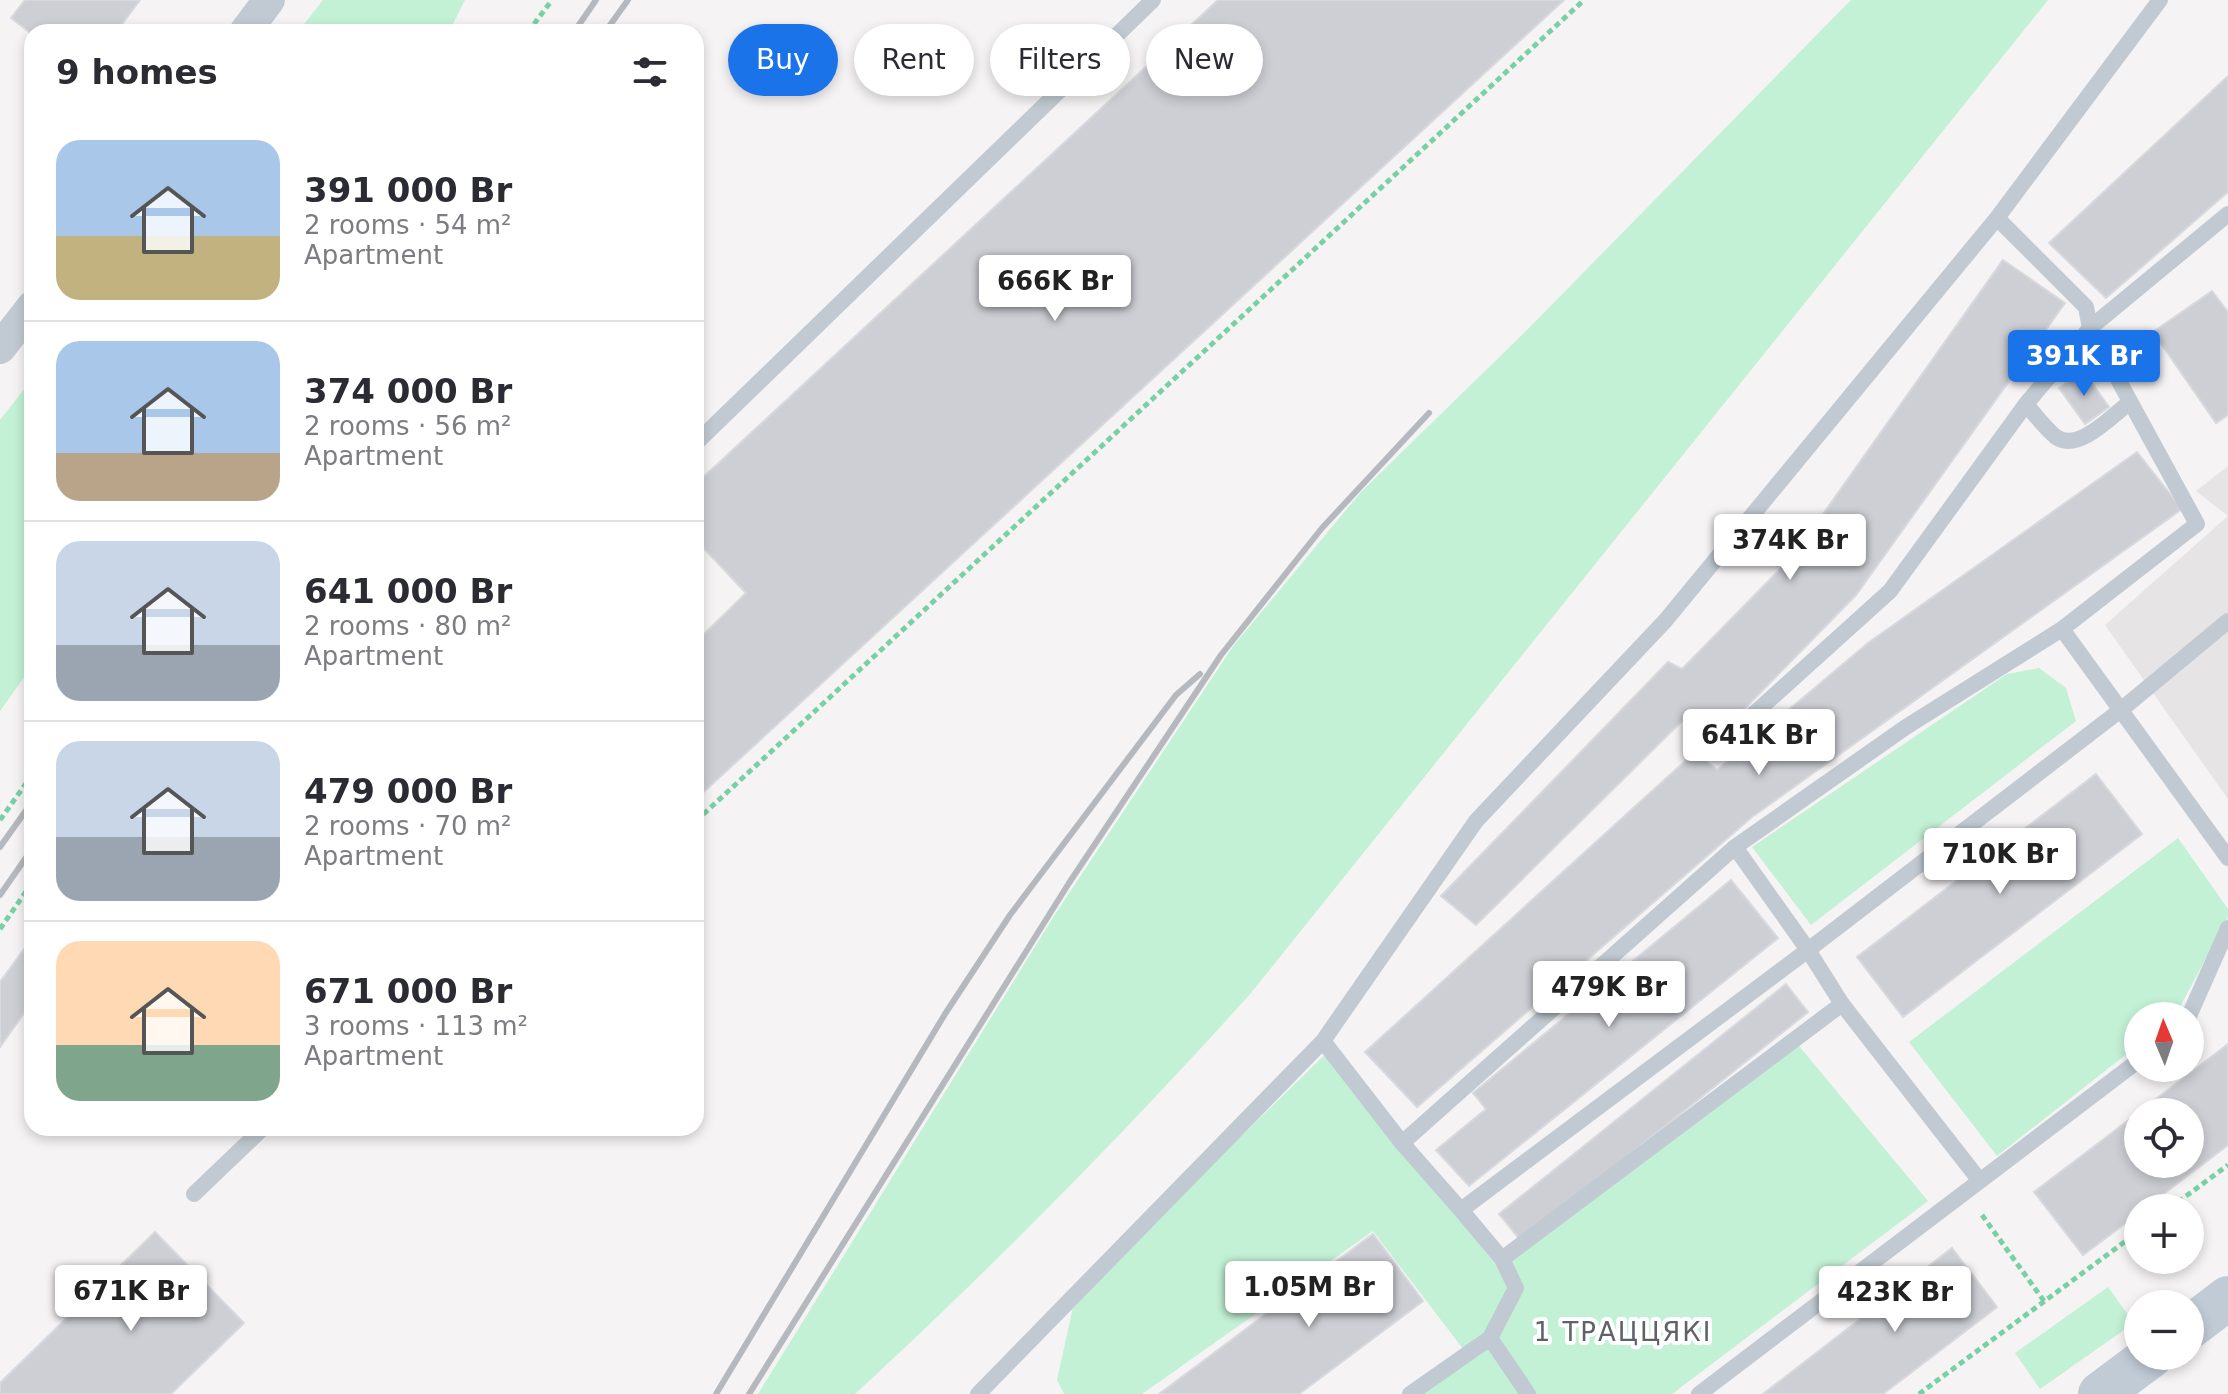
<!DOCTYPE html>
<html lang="en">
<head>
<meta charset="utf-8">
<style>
  body { margin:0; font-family:"DejaVu Sans",sans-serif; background:#f2f2f3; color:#2b2b33; height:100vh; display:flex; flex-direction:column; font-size:30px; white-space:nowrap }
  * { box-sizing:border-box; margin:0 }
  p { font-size:26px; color:#7c7c81 }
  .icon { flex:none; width:44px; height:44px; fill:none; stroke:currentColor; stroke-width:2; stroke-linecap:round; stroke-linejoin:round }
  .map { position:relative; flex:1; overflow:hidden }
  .details { position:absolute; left:24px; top:24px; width:680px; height:1112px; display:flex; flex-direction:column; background:#fff; border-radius:24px; box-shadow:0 4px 12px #0003 }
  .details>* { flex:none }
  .hud { position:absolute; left:728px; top:24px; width:760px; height:72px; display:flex; gap:16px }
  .needle { width:52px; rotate:358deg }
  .tools { position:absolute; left:2124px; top:1002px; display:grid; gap:16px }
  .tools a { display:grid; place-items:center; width:80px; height:80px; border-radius:50%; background:#fff; box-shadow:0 4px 12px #0003; font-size:40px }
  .price { position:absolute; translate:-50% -68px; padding:0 18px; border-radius:8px; background:#fff; color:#222; font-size:26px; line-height:52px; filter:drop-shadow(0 2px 4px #0008) }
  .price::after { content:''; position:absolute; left:50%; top:48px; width:24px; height:18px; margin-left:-12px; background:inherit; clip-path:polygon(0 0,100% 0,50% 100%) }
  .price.current { background:#1a73e8; color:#fff }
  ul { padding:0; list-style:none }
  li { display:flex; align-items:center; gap:24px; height:200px; padding:0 32px }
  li+li { border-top:2px solid #e1e1e2 }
  li span { display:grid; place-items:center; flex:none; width:224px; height:160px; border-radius:24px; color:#555 }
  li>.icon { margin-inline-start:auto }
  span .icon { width:96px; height:96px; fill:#fffc; stroke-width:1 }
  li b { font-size:34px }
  h2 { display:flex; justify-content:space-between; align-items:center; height:96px; padding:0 32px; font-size:34px }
  .chip { padding:0 28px; border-radius:36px; background:#fff; box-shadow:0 4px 12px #0003; font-size:28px; line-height:72px }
  .chip.current { background:#1a73e8; color:#fff }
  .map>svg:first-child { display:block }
</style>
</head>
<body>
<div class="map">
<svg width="2228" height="1394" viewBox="0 0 2228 1394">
  <rect width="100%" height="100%" fill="#f5f3f3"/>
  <path fill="#e6e4e5" d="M2228,466V799L2105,625L2228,516L2196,491Z"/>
  <path fill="#c3f1d5" d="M323,0H465L449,32H298Z
    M1851,0H2048L1251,993C1125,1133 994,1266 855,1394H758L1054,916L1234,645L1361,492L1528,329Z
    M32,379V666L0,711V420Z
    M2039,668L2066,688L2076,721L1811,925L1752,847L2007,674Z
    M2178,838L2228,909V917L2175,1016H2138V1045L1997,1156L1909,1042Z
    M1789,1034L1928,1201L1672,1394H1422L1470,1358L1373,1231L1142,1394H1064L1057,1380L1075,1298L1335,1045L1402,1143L1495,1264Z
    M2108,1287L2134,1323L2040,1389L2015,1353Z"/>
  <path fill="#cdcfd5" stroke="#d7d9de" stroke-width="2" d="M25,0H140L116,32L32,34L11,18Z
    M1218,0H1564L696,799V642L746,593L696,540V484Z
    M2228,76V192L2106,298L2049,243Z
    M2003,260L2065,303L1856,595L1712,742L1683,720L1476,925L1441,896L1668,662L1682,669L1794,555Z
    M2212,291L2228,312V415L2216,423L2153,332Z
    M2083,371L2109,407L2085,424L2059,388Z
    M2137,452L2182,509L1752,817L1417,1107L1365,1052L1695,752L1717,770L1868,643Z
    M2096,774L2142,834L1903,1017L1857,957Z
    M1731,880L1778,938L1469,1186L1436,1150L1486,1109L1473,1093Z
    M27,945L32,948V1002L0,1047V982Z
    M1786,984L1808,1012L1521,1241L1499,1214Z
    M2228,1044V1145L2145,1208H2138V1214L2083,1255L2034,1192L2138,1113V1164H2190V1112H2139Z
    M155,1232L244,1323L171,1394H0V1383Z
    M1373,1234L1423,1301L1299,1394H1159Z
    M1952,1248L1997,1307L1883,1394H1763Z"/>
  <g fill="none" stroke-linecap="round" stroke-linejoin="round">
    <path stroke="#7ad0a6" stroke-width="5" stroke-dasharray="6 4" stroke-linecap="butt" d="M528,32L552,0
      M0,820L32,775
      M696,821L1584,0
      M0,929L32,883
      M2170,1208L2228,1165
      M1982,1215L2044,1301
      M1919,1394L2138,1232"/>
    <path stroke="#c1cad2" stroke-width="16" d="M2160,0L1997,218L2086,307L2090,328L2197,524L2062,629L2228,858
      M2026,404C2035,415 2045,428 2056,437C2078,453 2113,415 2130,402
      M696,443L1153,0
      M1746,721L1890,591L2026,404L2090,328L2228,214
      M1735,847L1808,950L1461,1210L1402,1143L1323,1041L1476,821L1665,621L1997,218
      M2189,1016L2228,928
      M1402,1143L1735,847L1906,727L2062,629
      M1980,1181L1842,1004L1808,950L2122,709L2228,621
      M194,1194L263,1128
      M1461,1210L1502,1259L1516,1288L1490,1338
      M1502,1259L1842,1004
      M978,1394L1323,1041
      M1410,1394L1490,1338L1528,1394
      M1699,1394L2138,1061"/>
    <path stroke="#c1cad2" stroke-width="32" d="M245,32L269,0
      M0,348L32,307"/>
    <path stroke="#c1cbd6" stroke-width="44" d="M2190,1327L2228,1298
      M2100,1394L2151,1356"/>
    <path stroke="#b5b8bd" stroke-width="6" d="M574,32L596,0
      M605,32L628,0
      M0,847L32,802
      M0,895L32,849
      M716,1394L945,1014L1010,915L1176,695L1200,674
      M749,1394L1069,883L1221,655L1322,528L1429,413"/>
  </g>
  <g text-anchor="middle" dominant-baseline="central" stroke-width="8" stroke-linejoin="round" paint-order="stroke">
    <g font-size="26" letter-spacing="2" fill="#5f6368" stroke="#fff">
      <text x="1623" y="1332">1 ТРАЦЦЯКІ</text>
    </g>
  </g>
</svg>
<div class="tools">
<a><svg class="needle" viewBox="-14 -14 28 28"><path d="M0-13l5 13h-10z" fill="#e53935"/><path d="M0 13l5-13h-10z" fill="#7c7c81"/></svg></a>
<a><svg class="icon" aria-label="locate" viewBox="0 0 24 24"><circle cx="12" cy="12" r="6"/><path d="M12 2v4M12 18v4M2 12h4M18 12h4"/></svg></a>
<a>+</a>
<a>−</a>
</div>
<b class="price" style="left:1055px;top:323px">666K Br</b>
<b class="price current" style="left:2084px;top:398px">391K Br</b>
<b class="price" style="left:1790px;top:582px">374K Br</b>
<b class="price" style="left:1759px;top:777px">641K Br</b>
<b class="price" style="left:2000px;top:896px">710K Br</b>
<b class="price" style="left:1609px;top:1029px">479K Br</b>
<b class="price" style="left:1309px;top:1329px">1.05M Br</b>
<b class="price" style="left:131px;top:1333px">671K Br</b>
<b class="price" style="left:1895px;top:1334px">423K Br</b>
<div class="hud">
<a class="chip current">Buy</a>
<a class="chip">Rent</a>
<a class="chip">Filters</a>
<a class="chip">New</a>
</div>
<section class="details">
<h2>9 homes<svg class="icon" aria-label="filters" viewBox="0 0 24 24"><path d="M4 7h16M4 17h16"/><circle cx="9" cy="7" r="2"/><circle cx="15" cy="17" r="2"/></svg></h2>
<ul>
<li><span style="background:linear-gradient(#a9c7e8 60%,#c2b280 0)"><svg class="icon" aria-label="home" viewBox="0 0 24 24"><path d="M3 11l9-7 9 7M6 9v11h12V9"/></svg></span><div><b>391 000 Br</b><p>2 rooms · 54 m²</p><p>Apartment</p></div></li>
<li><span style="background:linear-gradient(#a9c7e8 70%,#b9a48a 0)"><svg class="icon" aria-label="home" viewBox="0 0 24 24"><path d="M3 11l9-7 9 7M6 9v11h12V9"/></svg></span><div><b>374 000 Br</b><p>2 rooms · 56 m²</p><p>Apartment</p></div></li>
<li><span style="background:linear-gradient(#c9d6e8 65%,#9aa5b1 0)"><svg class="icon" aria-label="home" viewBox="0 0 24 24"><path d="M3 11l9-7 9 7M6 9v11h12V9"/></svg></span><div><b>641 000 Br</b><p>2 rooms · 80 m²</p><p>Apartment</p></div></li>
<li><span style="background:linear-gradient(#c9d6e8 60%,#9aa5b1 0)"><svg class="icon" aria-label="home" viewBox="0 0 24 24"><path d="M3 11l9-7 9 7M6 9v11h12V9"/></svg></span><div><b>479 000 Br</b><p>2 rooms · 70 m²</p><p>Apartment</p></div></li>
<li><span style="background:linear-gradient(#ffd9b3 65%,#7fa58c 0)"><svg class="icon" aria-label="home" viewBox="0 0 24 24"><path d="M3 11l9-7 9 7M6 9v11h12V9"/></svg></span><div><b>671 000 Br</b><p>3 rooms · 113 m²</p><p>Apartment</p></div></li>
</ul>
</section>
</div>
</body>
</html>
